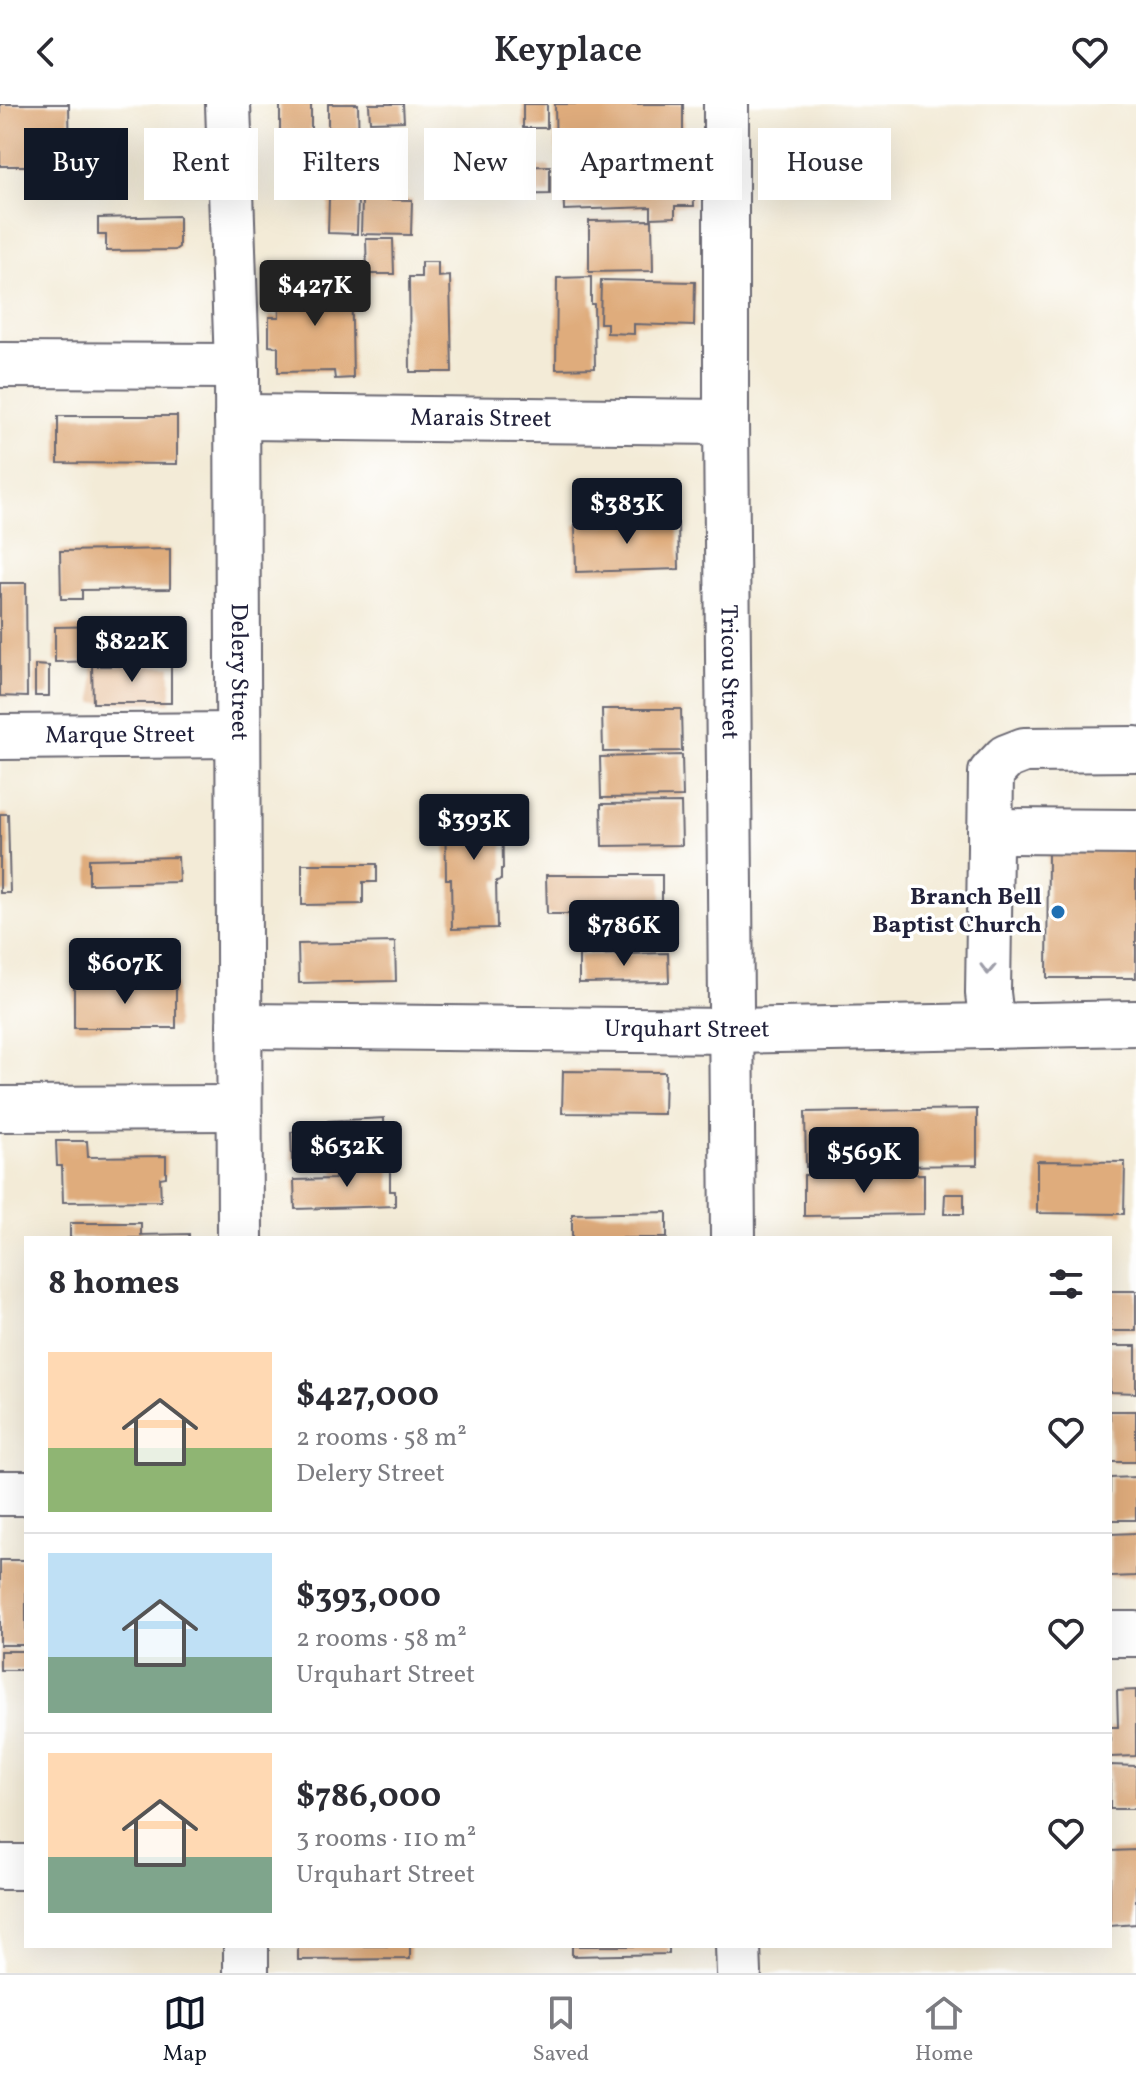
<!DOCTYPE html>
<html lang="en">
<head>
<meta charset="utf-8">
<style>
  body { margin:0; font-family:Vollkorn,serif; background:#f2f2f3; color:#2b2b33; height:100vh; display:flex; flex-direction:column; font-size:30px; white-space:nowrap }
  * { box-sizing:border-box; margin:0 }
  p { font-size:26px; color:#7c7c81 }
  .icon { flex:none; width:44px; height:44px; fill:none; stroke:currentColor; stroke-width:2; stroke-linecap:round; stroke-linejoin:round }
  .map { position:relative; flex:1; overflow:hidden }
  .sheet { position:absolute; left:24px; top:1132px; width:1088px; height:712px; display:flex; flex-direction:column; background:#fff; border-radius:0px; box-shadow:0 8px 32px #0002 }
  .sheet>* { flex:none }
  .top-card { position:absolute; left:24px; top:24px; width:1088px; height:72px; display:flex; gap:16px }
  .price { position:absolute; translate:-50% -68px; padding:0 18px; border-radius:8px; background:#111827; color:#fff; font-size:26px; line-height:52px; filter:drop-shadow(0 2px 4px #0008) }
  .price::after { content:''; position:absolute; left:50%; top:48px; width:24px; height:18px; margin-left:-12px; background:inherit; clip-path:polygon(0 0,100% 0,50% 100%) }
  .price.selected { background:#222; color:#fff }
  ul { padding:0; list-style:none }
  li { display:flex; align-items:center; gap:24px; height:200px; padding:0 24px }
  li+li { border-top:2px solid #e1e1e2 }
  li span { display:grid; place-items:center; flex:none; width:224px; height:160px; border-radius:0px; color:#555 }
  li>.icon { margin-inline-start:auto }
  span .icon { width:96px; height:96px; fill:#fffc; stroke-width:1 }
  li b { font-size:34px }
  h2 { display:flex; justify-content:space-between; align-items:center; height:96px; padding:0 24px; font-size:34px }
  .pill { padding:0 28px; border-radius:0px; background:#fff; box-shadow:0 8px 32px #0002; font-size:28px; line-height:72px }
  .pill.selected { background:#111827; color:#fff }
  header { display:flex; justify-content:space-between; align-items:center; height:104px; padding:0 24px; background:#fff; font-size:36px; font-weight:600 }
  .tab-bar { display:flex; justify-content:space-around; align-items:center; height:112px; border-top:2px solid #e1e1e2; background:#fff; font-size:22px; color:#7c7c81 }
  .tab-bar a { display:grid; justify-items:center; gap:4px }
  .tab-bar .selected { color:#111827 }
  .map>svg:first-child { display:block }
</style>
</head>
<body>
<header><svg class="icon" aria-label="back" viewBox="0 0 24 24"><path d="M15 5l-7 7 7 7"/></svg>Keyplace<svg class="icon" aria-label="heart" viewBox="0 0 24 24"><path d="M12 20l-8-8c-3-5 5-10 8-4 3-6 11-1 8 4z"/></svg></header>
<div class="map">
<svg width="1136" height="1869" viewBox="0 0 1136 1869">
  <rect width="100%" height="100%" fill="#fff"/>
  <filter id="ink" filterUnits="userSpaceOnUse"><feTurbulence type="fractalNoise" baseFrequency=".0125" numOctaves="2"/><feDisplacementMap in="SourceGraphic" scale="16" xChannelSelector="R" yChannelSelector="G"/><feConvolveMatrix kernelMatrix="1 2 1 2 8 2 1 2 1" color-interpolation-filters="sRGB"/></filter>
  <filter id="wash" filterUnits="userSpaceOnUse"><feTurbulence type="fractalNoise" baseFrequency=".006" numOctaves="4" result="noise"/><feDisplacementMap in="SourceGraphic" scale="32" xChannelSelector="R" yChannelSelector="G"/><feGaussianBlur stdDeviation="1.8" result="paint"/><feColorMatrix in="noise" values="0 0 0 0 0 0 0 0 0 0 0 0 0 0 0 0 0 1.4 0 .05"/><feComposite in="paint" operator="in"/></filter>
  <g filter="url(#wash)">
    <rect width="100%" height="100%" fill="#f3ebd7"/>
    <g id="blocks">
      <path fill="#dfac7b" d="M0,0H69L70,62H0Z
        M280,0H311V47H293V55H280Z
        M328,0H358L359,47H341V54L328,55Z
        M369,0H403L404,17L370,18Z
        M523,0H547V24H523Z
        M555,0H683V52L556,53Z
        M550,62V90L503,91L502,63Z
        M648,72V78L693,77L694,102H675V113L651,114V103L564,106L563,74Z
        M329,94L358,95L357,130L328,129Z
        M362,95L412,96L411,131L361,130Z
        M179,112V143L175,146L106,147V131H98V114Z
        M652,116L653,167L589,168V117Z
        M366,135H393L394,170H367Z
        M421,158H438V173L450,172L452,268H410L409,173H421Z
        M351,168L353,274L335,275L334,267L278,268V243L269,242V213H279L278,184L324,182V169Z
        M591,173V200H594L595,264L556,265L557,174Z
        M601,176L695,178L694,222L634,220V230L607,229V219H600Z
        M58,312H177V360L58,359Z
        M612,413H640L641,420L678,419L679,465L576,468L575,421L612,420Z
        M170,445V485L82,486V495H61L60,447Z
        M0,479H26L27,593L0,592Z
        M162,521L163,546H113V557L55,558V523Z
        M35,561L49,562V592H35Z
        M92,562H171V599H93Z
        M602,605H681L682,647L603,648Z
        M682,651L683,693L601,694L600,653Z
        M502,698L503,765H501V776L496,777L497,824L452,825L451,775H446L445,699Z
        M681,699L682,741L602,742L601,700Z
        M0,710H8L10,789H0Z
        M1048,747H1136V874H1047Z
        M178,753L179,778L89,780V755Z
        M302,760H377V778H363V800L302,801Z
        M546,771H662V810H547Z
        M395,838L396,877L299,879L298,840Z
        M668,849L669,878L579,879V851Z
        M74,880H176V924H74Z
        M563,967L665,968L664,1010L562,1009Z
        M977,1005V1061L806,1063L805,1008Z
        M384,1014L385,1052L292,1056L291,1028L328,1026V1017Z
        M56,1037H87L88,1053L166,1052V1073L160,1074L161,1097L63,1098L62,1062H57Z
        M1037,1057L1125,1058L1124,1110L1037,1109Z
        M390,1062V1087H395V1102L295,1105L294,1076L335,1075L334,1063Z
        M924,1070V1110L804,1112V1071Z
        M945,1090H964V1110H944Z
        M667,1108V1134H572V1110Z
        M70,1119H141V1131L189,1130V1134H70Z
        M1110,1187H1136V1227H1110Z
        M1110,1242H1136V1289L1110,1288Z
        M1110,1307H1136V1358H1111Z
        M1136,1373V1416H1110V1374Z
        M1136,1429V1472L1110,1473V1430Z
        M0,1456H26V1541H0Z
        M0,1547H26V1566H0Z
        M1136,1586V1652L1110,1653V1623H1118L1117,1587Z
        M1110,1661L1136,1662V1705H1110Z
        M1136,1746V1820L1110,1822V1747Z
        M298,1842H410V1855L298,1856Z
        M572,1842H669V1850L572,1852Z"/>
    </g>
  </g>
  <g filter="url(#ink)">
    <use href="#blocks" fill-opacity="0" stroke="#6b6872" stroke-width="2"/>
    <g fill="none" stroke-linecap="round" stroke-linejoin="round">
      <g stroke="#6b6872" stroke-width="48">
        <g id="minor">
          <path id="s1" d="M228,0L237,262L240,1134"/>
          <path id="s2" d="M726,0V318L733,1134"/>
          <path d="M0,261L237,262"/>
          <path id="s3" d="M237,313L726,318"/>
          <path id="s4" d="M0,633L238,631"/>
          <path d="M990,727L1136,728"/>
          <path id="s5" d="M239,922L733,927L1136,919"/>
          <path d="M992,922L988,889L991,669L1006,653L1024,646L1136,645"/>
          <path d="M0,1005L239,1004"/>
          <path d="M0,1389H26"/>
          <path d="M1110,1530H1136"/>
          <path d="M0,1763H26"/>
          <path d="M246,1842V1869"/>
          <path d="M738,1842L739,1869"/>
        </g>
      </g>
      <use href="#minor" stroke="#fff" stroke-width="44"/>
    </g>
    <defs><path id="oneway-chevron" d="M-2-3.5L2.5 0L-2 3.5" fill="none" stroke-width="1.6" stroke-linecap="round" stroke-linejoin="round" transform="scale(2)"/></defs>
    <use stroke="#9c9ca7" href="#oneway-chevron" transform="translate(988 865) rotate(91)"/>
  </g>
  <circle fill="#1f6fb2" stroke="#fff" stroke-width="3" cx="1058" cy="808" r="8"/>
  <g text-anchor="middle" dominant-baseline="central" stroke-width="7" stroke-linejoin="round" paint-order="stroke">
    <g font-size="24" fill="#22223b" stroke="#fff">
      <text stroke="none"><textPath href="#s3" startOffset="244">Marais Street</textPath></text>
      <text stroke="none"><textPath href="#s1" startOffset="568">Delery Street</textPath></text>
      <text stroke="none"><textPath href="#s2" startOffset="568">Tricou Street</textPath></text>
      <text stroke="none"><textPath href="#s4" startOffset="120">Marque Street</textPath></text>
      <text stroke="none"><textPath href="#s5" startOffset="448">Urquhart Street</textPath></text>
    </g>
    <g font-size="24" font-weight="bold" fill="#22223b" stroke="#fff" text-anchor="end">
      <text x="1042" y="794">Branch Bell<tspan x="1042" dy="28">Baptist Church</tspan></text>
    </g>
  </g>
</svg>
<b class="price selected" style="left:315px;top:224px">$427K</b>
<b class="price" style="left:627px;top:442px">$383K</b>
<b class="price" style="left:132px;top:580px">$822K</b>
<b class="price" style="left:474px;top:758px">$393K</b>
<b class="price" style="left:624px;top:864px">$786K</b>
<b class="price" style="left:125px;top:902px">$607K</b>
<b class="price" style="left:347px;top:1085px">$632K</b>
<b class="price" style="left:864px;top:1091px">$569K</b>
<div class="top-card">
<a class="pill selected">Buy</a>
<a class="pill">Rent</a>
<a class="pill">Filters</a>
<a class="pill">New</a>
<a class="pill">Apartment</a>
<a class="pill">House</a>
</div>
<section class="sheet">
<h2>8 homes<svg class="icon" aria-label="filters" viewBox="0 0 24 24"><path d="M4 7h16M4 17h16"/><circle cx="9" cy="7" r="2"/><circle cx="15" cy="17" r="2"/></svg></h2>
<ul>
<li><span style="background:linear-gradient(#ffd9b3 60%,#8fb573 0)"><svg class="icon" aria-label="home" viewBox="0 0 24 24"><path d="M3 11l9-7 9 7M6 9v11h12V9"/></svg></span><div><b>$427,000</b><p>2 rooms · 58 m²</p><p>Delery Street</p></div><svg class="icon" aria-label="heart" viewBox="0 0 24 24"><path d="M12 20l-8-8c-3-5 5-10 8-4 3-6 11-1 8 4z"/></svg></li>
<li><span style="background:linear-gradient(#bfe0f5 65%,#7fa58c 0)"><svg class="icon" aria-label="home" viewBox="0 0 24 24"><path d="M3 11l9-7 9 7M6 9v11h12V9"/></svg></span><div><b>$393,000</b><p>2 rooms · 58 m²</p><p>Urquhart Street</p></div><svg class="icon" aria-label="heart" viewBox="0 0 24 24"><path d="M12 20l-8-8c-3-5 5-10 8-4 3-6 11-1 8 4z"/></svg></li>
<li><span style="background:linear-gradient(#ffd9b3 65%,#7fa58c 0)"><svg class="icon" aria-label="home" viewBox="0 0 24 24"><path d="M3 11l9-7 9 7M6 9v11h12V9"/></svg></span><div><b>$786,000</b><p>3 rooms · 110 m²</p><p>Urquhart Street</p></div><svg class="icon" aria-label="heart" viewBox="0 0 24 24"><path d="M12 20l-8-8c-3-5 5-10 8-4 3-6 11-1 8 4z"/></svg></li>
</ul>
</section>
</div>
<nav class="tab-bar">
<a class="selected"><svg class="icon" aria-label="map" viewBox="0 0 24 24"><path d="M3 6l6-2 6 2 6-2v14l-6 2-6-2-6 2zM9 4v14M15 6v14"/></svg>Map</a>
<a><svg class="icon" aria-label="saved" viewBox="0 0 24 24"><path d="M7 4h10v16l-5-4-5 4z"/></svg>Saved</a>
<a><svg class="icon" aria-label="home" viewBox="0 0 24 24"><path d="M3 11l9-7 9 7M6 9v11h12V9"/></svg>Home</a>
</nav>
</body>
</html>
